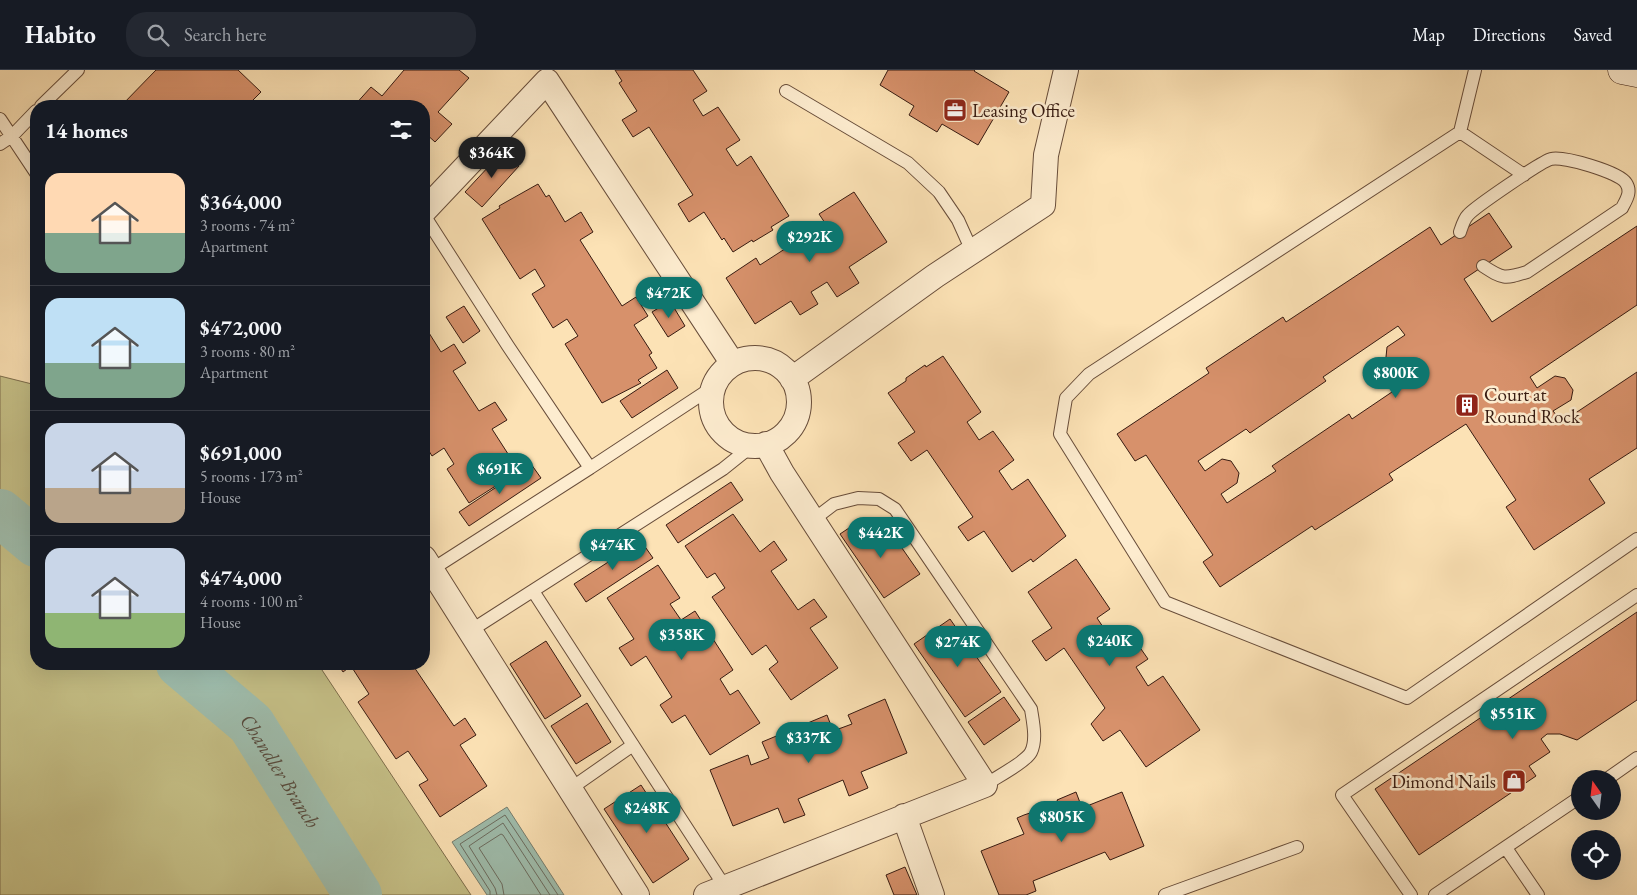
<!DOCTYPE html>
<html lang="en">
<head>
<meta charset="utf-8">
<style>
  body { margin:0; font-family:"EB Garamond",serif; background:#242831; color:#f1f3f6; height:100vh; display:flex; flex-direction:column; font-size:19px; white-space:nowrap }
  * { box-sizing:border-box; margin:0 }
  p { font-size:16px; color:#9ea1a6 }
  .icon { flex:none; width:28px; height:28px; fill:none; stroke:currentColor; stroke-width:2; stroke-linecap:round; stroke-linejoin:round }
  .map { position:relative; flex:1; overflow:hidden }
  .drawer { position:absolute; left:30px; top:30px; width:400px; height:570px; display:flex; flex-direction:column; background:#171b24; border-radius:20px; box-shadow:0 5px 20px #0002 }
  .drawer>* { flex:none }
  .needle { width:32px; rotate:346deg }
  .tools { position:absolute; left:1571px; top:700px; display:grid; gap:10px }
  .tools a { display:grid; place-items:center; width:50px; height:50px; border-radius:50%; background:#171b24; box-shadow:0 5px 20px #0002; font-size:25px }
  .price { position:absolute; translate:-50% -42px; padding:0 11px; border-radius:18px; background:#0f766e; color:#fff; font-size:16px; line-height:32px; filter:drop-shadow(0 1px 2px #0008) }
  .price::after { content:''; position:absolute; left:50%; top:30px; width:15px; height:11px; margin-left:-8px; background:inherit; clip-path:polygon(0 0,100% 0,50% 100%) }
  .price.active { background:#222; color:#fff }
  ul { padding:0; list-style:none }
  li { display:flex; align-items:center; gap:15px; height:125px; padding:0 15px }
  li+li { border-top:1px solid #363941 }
  li span { display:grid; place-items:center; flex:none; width:140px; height:100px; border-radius:15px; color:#555 }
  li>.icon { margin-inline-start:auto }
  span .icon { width:60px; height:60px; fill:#fffc; stroke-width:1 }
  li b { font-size:21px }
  h2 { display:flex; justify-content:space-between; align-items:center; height:60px; padding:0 15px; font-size:21px }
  header { display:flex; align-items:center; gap:30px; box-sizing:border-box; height:70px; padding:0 25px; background:#171b24; border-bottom:1px solid #363941 }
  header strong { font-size:24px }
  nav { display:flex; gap:28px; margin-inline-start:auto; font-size:18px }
  .search { width:350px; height:45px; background:#242831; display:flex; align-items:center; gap:12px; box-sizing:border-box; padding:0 18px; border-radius:20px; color:#9ea1a6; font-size:19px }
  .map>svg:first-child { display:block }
</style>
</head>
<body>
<header>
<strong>Habito</strong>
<div class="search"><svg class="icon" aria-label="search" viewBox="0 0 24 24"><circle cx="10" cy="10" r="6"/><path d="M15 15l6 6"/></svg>Search here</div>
<nav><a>Map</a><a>Directions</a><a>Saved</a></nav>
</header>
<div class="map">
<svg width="1637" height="825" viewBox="0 0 1637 825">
  <rect width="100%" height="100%" fill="#fce2b5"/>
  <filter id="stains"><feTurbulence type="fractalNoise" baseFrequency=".004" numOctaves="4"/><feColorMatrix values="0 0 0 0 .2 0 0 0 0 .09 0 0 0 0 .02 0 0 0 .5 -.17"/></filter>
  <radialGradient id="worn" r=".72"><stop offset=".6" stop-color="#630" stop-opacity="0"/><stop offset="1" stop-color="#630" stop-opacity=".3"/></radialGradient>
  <path fill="#c6c188" stroke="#7e6e4c" d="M0,306L36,315V594H318L471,825H0Z"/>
  <path fill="#9fbeae" stroke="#757d6f" d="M507,737L564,825H487L452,772Z"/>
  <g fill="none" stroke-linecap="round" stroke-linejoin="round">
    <path stroke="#6b6c60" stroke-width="1" d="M490,825V821L460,774L505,745L558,825
      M497,825L495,818L469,776L503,753L550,825
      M504,825L502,814L479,778L501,764L503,765L541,825"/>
    <g stroke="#9fbeae" stroke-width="48">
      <path d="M0,443L36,473"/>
      <path id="s1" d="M180,594L251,654L358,825"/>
    </g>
  </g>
  <path fill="#d7916b" stroke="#371b11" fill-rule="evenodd" d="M156,0H238L261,22L247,36H121Z
    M404,0H459L469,8L438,42L452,54L435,72L424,62V36H354L371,17L382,26Z
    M615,0H693L707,21L693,30L703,46L718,37L740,70L726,79L737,96L751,86L789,146L771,157L773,160L753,172L752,170L733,182L724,168L722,170L704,142L689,152L678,134L693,125L649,57L633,67L622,50L637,41L619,13L622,11Z
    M888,0H975L974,1L1009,22L978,75L942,54L937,62L909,45L914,36L880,15Z
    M503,81L519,96L482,137L465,122Z
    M538,114L546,127L549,125L565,152L581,142L593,162L580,170L622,236L636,227L648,246L634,255L652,283L649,285L657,298L638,310L641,313L602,333L565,274L578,266L567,249L553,258L532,224L545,216L535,199L520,209L482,149L500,138L499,136Z
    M854,122L887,172L849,197L859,213L837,227L827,212L811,222L818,234L800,245L791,231L755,254L726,208L756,188L760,195L825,153L819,144Z
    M1489,143L1512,177L1464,209L1492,252L1637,156V235L1530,307L1537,318L1555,306L1565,308L1573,320L1571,330L1553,341L1562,352L1637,302V378L1589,409L1605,433L1534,480L1506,437L1516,430L1466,354L1389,404L1393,410L1315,460L1312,456L1220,517L1203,492L1213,485L1146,385L1135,391L1117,364L1209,303L1206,298L1283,247L1286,252L1430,157L1441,175ZM1398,256L1405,265L1387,277L1386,287L1394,299L1404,300L1420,289L1426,299L1352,349L1349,344L1272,396L1276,401L1227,433L1221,424L1237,413L1239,403L1231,391L1222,389L1205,401L1198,391L1246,359L1250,363L1326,311L1323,307Z
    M670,231L685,256L668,267L652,242Z
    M464,236L480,261L463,273L446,247Z
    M424,255L441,282L454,274L466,293L453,301L479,341L495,332L507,350L492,359L519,401L469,433L447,399L454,394L444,378L432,386L424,373Z
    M943,286L981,342L967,352L979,370L993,361L1014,390L999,401L1012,420L1028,409L1066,466L1033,492L1031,489L1012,502L984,461L968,471L958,457L973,447L927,380L911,391L898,373L915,362L888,323L906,311V308L925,295L926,297Z
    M667,300L678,318L632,348L620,331Z
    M531,394L541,408L469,456L459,442Z
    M731,412L743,430L678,473L666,455Z
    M733,444L760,482L774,471L787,490L771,501L798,540L814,529L827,547L810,558L838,598L791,630L769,599L778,592L766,575L752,585L712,527L725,518L715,503L707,508L685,476Z
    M858,452L870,470L888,458L920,504L884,528L840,464Z
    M641,471L653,488L586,532L574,514Z
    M1076,489L1110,539L1097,548L1111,569L1127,559L1148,589L1136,597L1148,616L1163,606L1200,660L1146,697L1120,660L1103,671L1091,654L1105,638L1064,578L1046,591L1032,571L1052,558L1028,522Z
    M658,495L680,528L670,534L681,550L695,541L733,600L720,609L730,625L738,620L760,653L710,685L685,645L672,653L660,635L672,627L646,586L631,596L619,578L634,569L607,528Z
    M1637,542V630L1577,670L1560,664H1547L1541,669L1550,682L1529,696L1536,706L1419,785L1375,719Z
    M950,549L1001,622L965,647L914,574Z
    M546,571L581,626L545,649L510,594Z
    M338,594H412L454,656L465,648L476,665L460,675L487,716L440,747L419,715L428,710L408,681L396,689L358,632L369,624L351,596L343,602Z
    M1004,627L1020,650L984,675L968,652Z
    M885,629L907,683L861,702L868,718L849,726L843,710L798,729L805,745L794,749L784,753L778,738L733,756L710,700L748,685L751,695L769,688L762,672L827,645L833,661L852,654L848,645Z
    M587,633L611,672L576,694L551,656Z
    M641,715L689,789L653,813L604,739Z
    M1076,722L1082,738L1122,722L1144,776L1110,790L1105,782L1033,811L1036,821L1026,825H999L981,781L1024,764L1017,748L1024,745L1033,742L1038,757L1064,747L1057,730Z
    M905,797L917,825H894L886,805Z"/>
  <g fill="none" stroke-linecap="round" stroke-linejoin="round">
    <g stroke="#684d3a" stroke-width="14">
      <path id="service" d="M1475,0L1460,62L1089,304L1066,328L1060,364L1165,532L1407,628L1637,469
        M786,21L908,93L939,122L958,150L972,181
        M41,36L78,0
        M0,49L36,103
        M1460,62L1524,105
        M0,74L12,66L36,41
        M424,145L508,276L590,398L713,317
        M1460,162C1462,156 1464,149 1468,145C1475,137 1542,91 1551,89C1564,86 1619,102 1626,113C1632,122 1626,130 1622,138L1527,202C1504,209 1503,209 1483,196
        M813,450L834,434L858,428L879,429L895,439L1031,639C1033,652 1037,670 1031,682C1026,692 995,708 985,715
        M431,500L590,398
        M533,521L725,817
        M470,561L723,399L753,375
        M1607,709L1637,688
        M570,719L633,675
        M1506,778L1538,825
        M1165,825L1297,777
        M1411,825L1342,725L1637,525
        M1435,825L1580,727"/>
    </g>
    <g stroke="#684d3a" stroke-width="26">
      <path id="minor" d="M424,141L547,11L733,294
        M711 332a44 44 0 1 1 88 0a44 44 0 1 1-88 0Z
        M792,309L935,206L1043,135L1046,85L1066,0
        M424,488L637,825
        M904,746L932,825
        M706,825L985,715L782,403L766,374"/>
    </g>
    <g stroke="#371b11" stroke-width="29">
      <path id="secondary" d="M1622,0L1637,3"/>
    </g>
    <use href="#service" stroke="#fdeccf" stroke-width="12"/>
    <use href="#minor" stroke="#fdeccf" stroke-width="24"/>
    <use href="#secondary" stroke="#fdeccf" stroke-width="28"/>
  </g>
  <defs>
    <g id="office-square" transform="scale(1.25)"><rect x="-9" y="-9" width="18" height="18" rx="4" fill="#8f2418" stroke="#fdeccf"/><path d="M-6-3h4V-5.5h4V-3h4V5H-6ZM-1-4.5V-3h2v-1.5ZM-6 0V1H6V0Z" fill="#fff"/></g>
    <g id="building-square" transform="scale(1.25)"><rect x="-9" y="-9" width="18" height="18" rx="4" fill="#8f2418" stroke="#fdeccf"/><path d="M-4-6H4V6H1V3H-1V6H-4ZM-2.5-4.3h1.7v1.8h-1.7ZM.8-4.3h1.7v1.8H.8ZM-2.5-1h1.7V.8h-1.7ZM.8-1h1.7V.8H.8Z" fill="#fff"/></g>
    <g id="shop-square" transform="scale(1.25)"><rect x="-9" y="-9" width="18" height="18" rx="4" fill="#8f2418" stroke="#fdeccf"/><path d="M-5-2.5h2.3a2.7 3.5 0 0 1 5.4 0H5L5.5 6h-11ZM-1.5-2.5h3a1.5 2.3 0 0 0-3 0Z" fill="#fff"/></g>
  </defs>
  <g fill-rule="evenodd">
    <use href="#office-square" x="955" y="40"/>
    <use href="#building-square" x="1467" y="335"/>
    <use href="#shop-square" x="1514" y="711"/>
  </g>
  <g text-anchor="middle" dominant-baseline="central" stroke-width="5" stroke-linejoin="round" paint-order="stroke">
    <g font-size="19" fill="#371b11" stroke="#fdeccf" text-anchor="start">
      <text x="972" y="40">Leasing Office</text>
      <text x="1484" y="324">Court at<tspan x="1484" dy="22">Round Rock</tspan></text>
      <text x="1496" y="711" text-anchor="end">Dimond Nails</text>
    </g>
    <g font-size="20" font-style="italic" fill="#564c40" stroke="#fdeccf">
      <text stroke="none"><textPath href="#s1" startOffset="148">Chandler Branch</textPath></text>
    </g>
  </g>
  <rect width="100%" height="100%" filter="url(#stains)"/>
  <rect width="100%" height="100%" fill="url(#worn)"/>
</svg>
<div class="tools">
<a><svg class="needle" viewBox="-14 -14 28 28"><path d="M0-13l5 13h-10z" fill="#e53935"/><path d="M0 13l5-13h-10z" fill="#9ea1a6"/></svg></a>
<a><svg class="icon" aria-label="locate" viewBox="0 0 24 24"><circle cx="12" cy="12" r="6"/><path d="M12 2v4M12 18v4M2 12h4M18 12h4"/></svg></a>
</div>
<b class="price active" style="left:492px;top:109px">$364K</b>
<b class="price" style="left:810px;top:193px">$292K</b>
<b class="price" style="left:669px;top:249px">$472K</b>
<b class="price" style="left:1396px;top:329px">$800K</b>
<b class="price" style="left:500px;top:425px">$691K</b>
<b class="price" style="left:881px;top:489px">$442K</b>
<b class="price" style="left:613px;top:501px">$474K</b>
<b class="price" style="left:682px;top:591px">$358K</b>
<b class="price" style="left:1110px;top:597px">$240K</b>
<b class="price" style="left:958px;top:598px">$274K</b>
<b class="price" style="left:1513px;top:670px">$551K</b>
<b class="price" style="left:809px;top:694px">$337K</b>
<b class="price" style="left:647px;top:764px">$248K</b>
<b class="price" style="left:1062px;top:773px">$805K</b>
<section class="drawer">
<h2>14 homes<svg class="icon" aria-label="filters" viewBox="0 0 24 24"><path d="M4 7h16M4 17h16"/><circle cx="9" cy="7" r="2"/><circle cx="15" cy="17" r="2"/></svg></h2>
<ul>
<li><span style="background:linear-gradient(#ffd9b3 60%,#7fa58c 0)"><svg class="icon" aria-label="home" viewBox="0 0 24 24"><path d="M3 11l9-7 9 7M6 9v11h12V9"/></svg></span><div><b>$364,000</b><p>3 rooms · 74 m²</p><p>Apartment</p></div></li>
<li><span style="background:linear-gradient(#bfe0f5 65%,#7fa58c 0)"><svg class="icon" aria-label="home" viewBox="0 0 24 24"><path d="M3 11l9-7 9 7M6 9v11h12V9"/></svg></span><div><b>$472,000</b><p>3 rooms · 80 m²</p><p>Apartment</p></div></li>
<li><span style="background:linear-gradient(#c9d6e8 65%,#b9a48a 0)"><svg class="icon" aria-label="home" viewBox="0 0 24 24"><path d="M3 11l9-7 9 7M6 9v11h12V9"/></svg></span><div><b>$691,000</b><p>5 rooms · 173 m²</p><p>House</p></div></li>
<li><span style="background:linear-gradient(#c9d6e8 65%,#8fb573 0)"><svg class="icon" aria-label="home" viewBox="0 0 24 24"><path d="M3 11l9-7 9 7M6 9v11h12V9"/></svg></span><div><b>$474,000</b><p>4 rooms · 100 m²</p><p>House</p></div></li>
</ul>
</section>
</div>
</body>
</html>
